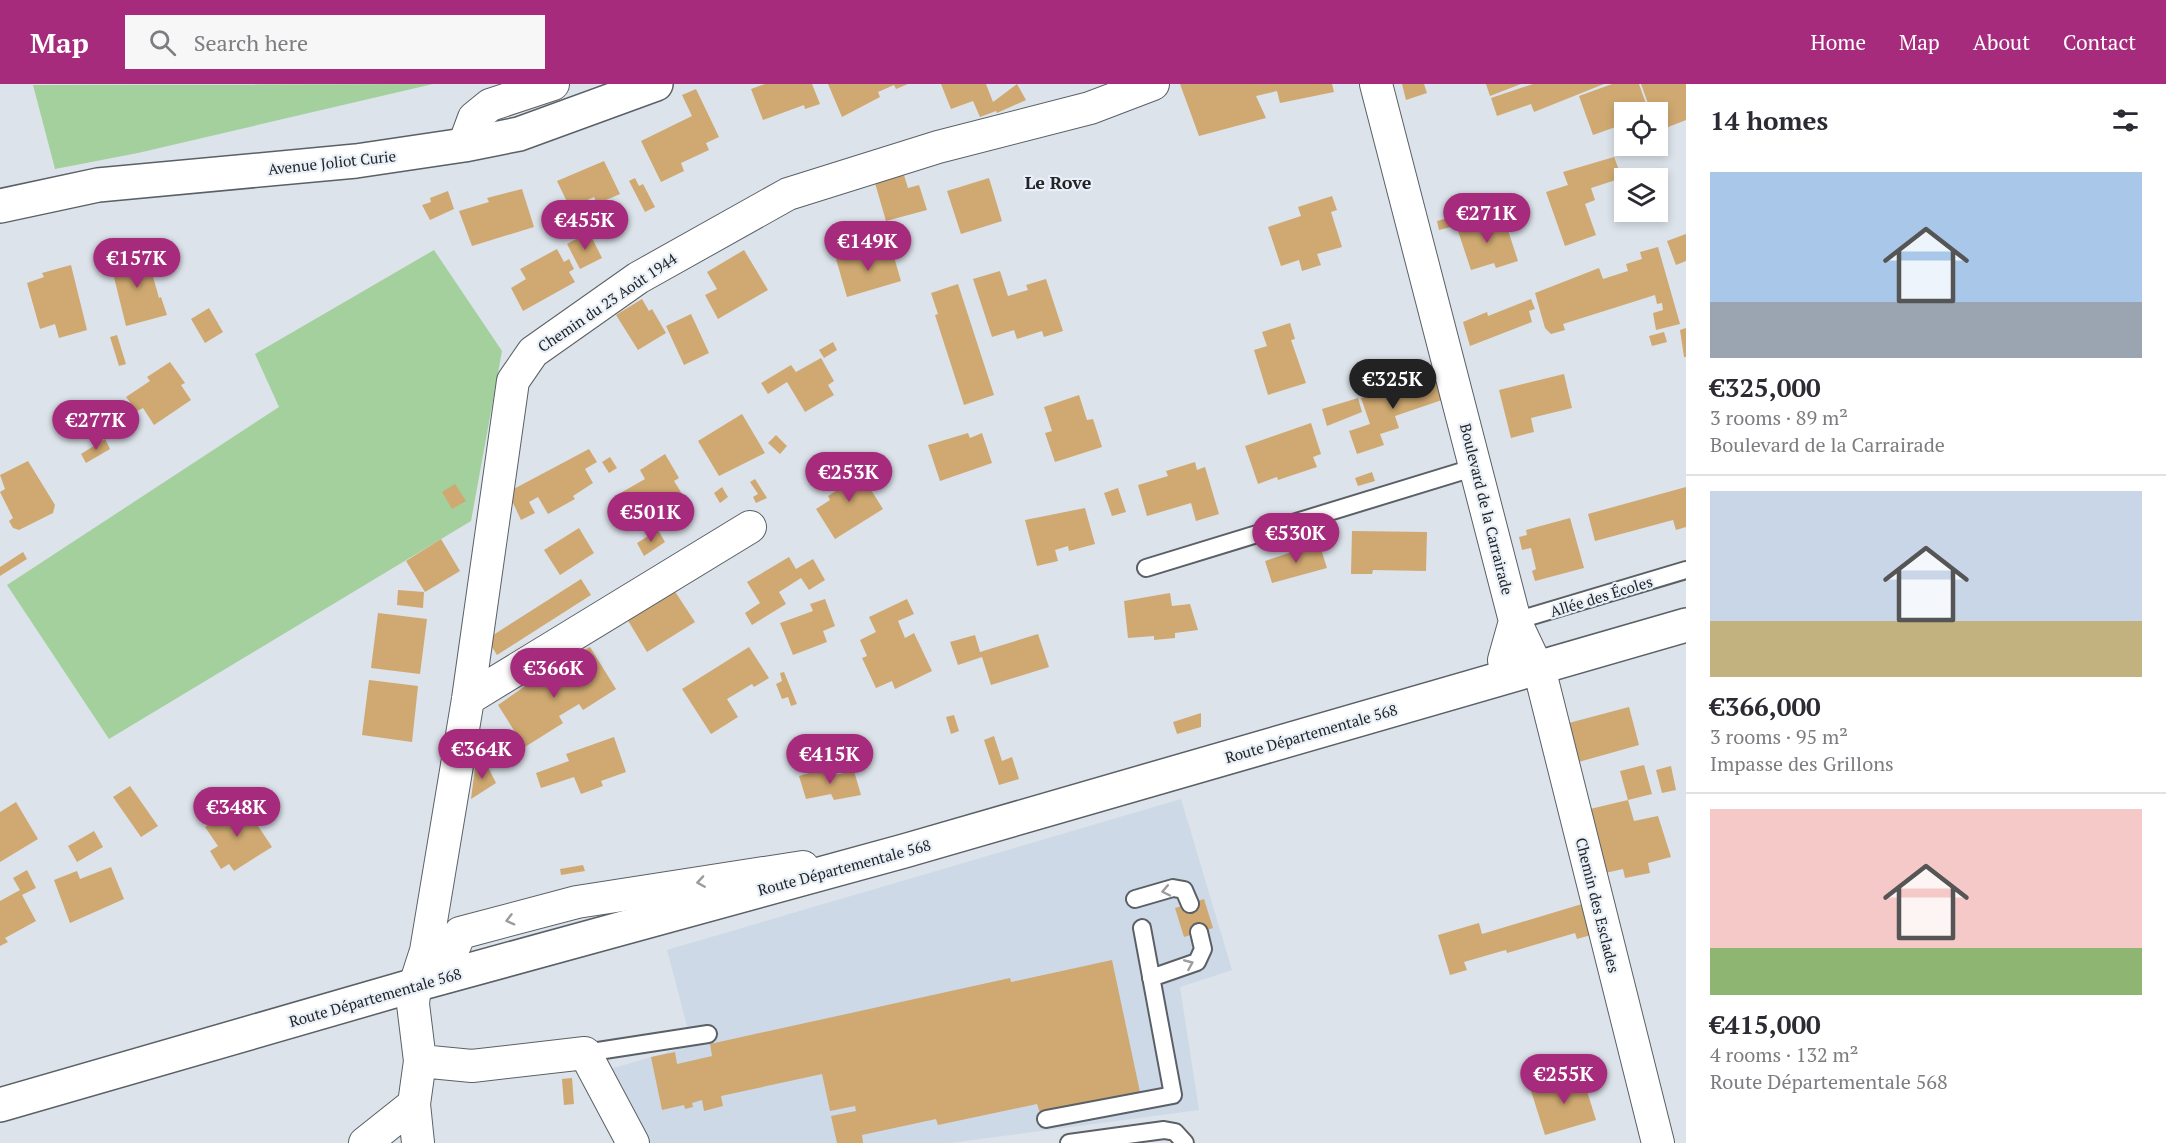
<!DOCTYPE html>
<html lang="en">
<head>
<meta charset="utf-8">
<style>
  body { margin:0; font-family:"PT Serif",serif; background:#f7f7f7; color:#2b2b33; height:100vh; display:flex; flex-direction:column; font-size:22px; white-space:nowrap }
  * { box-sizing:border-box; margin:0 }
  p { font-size:20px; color:#7c7c81 }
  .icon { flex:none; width:33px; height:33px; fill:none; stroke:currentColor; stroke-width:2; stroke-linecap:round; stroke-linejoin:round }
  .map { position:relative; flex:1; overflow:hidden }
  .sheet { display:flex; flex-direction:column; background:#fff; width:480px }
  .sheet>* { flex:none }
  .fabs { position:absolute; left:1614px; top:18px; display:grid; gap:12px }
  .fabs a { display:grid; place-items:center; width:54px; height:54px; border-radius:0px; background:#fff; box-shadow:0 3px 9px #0003; font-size:30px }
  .price { position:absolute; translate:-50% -51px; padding:0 14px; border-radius:21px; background:#a72b7d; color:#fff; font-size:20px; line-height:39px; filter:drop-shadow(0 2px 3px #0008) }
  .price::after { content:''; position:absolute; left:50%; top:36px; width:18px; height:14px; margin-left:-9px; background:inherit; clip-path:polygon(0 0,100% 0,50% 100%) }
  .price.active { background:#222; color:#fff }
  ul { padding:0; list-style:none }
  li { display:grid; align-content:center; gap:12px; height:318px; padding:0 24px }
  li+li { border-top:2px solid #e1e1e2 }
  li span { display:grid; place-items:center; height:186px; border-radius:0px; color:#555 }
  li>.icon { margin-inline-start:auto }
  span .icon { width:108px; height:108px; fill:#fffc; stroke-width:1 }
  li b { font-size:26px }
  h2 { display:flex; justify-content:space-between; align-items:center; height:72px; padding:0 24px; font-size:26px }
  header { display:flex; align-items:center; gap:36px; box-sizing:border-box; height:84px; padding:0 30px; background:#a72b7d; color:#fff }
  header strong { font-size:28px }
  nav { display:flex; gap:33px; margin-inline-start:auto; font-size:21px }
  .search { width:420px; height:54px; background:#f7f7f7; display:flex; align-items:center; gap:15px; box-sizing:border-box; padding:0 21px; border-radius:0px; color:#7c7c81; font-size:22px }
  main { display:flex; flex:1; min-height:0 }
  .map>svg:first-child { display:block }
</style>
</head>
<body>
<header>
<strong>Map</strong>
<div class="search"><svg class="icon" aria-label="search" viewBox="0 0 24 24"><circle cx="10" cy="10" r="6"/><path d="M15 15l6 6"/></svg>Search here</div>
<nav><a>Home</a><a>Map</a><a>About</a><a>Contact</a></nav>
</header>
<main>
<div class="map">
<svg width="1686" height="1059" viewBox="0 0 1686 1059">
  <rect width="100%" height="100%" fill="#dce3ea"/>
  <path fill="#cdd9e7" d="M1181,715L1232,886L1180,903L1199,1026L950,1059H648L600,988L692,961L667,866Z"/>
  <path fill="#a4d09d" d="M433,0L138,69L55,85L33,1Z
    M434,166L502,267L471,437L109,655L7,501L279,323L255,270Z"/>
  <path fill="#cfa971" d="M765,0H812L820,20L805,25L804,21L763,36L751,5Z
    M828,0H908L896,5L894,1L878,8L880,13L842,33Z
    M941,0H986L993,18L1017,0L1026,16L997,29L996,27L980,33L973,17L951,25Z
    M1180,0H1332L1334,8L1280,19L1277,7L1256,12L1266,34L1199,52Z
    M1402,0H1424L1427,9L1406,16Z
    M1486,0H1521L1490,12Z
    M1533,0H1604L1534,28L1531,20L1497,32L1491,14Z
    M1612,0H1639L1649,28H1624V40L1593,51L1579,12Z
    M1641,0H1686V36L1658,47V28H1651Z
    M696,5L719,53L706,59L709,66L681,79L684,87L661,98L641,57L692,32L682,11Z
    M1614,73L1622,94L1591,104L1595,116L1585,120L1596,151L1565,162L1546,108L1568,101L1563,88Z
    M604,77L620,110L597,120L594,113L570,124L557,97Z
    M904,91L908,104L919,101L927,126L886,137L875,99Z
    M635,94L639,102L643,100L655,123L645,128L629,97Z
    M989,94L1002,137L961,150L947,107Z
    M522,105L534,143L472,162L459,127L489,118L487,114Z
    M448,107L454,125L430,136L422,121L431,118L430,114Z
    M1332,112L1337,126L1331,128L1342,163L1317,170L1321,181L1302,187L1299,176L1281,182L1268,143L1301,132L1298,123Z
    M1448,134L1451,143L1439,146L1437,137Z
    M1480,134L1484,144L1505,137L1518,177L1496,184L1494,179L1471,186L1456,141Z
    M589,148L602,174L580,185L567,160Z
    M1686,150V177L1676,181L1667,157Z
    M166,157L172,170L153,176L150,165Z
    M1658,163L1680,240L1656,246L1653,229L1663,226L1662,219L1657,220L1655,211L1563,240L1565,246L1551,250L1545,244L1535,209L1599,184L1603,195L1628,187L1626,180L1642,175L1640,168Z
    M145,164L159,214L161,213L167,231L126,242L111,181L125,177L124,170Z
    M557,165L564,178L569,175L574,185L569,188L575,198L523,227L511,204L526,195L520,185Z
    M744,166L768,206L718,235L705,211L717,205L707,188Z
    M892,166L901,197L847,213L836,175L858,168L860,176Z
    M71,181L87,246L59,254L55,240L40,245L27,199L44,193L42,189Z
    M1000,187L1008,212L1028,206L1026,201L1046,195L1063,247L1044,253L1042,247L1017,255L1014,246L992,253L973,195Z
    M958,200L994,311L964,321L935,231L938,230L931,209Z
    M642,215L649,227L652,225L666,249L638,266L616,231Z
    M1531,215L1535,225L1529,227L1532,238L1470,262L1463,238L1487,228L1488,232Z
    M209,224L223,248L205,259L191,235Z
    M691,230L709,269L684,281L666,242Z
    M1290,239L1295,255L1291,256L1306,299L1268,311L1254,266L1267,262L1262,248Z
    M1686,244V273H1684L1680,246Z
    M1664,248L1667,258L1652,262L1649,252Z
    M117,251L126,280L119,282L110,253Z
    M833,258L837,266L824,274L819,266Z
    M821,274L834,297L828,301L834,311L805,328L787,298L768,310L761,299L791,281L796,288Z
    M170,278L185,299L181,301L191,316L154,341L143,324L137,327L126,313L150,297L147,293Z
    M1434,289L1442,316L1395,332L1399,344L1380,350L1384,361L1357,370L1349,347L1370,340L1361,314Z
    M1564,290L1572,324L1531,334L1534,348L1511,354L1499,306Z
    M1079,311L1087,336L1093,335L1102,363L1055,378L1045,349L1052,347L1044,323Z
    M1358,314L1362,328L1327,342L1322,325Z
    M742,330L765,369L719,392L698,357Z
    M1311,339L1321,370L1313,373L1317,383L1278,396L1277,393L1258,400L1245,362Z
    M968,349L970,354L982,349L992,379L940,397L928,361Z
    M776,351L787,362L780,370L768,359Z
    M105,355L110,365L86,379L81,370Z
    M589,365L597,378L585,385L593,399L573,412L575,415L548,430L538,413L529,418L535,429L521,436L508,408Z
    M665,370L679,394L674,397L684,413L662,426L660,421L632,438L617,411L645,395L640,386Z
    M610,373L617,384L609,389L602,378Z
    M28,377L55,421L53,429L19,446L13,444L9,437L13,434L0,408L5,405L0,391Z
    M1195,378L1197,386L1205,383L1219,430L1196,437L1191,419L1147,432L1138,401L1168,392L1166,387Z
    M854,379L883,425L835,455L816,425L830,416L828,412L839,405L832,393Z
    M1372,388L1375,397L1358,402L1355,394Z
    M755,395L767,414L756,419L753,413L758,410L750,398Z
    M455,400L466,417L452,425L442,408Z
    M722,403L728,413L720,419L714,409Z
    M1686,403V443L1676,446L1673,436L1595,457L1588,430Z
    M1118,404L1126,428L1112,432L1104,409Z
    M1085,424L1095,460L1069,467L1068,462L1055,466L1058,477L1037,482L1025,436Z
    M1570,434L1584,484L1535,497L1532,487L1536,485L1531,464L1522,466L1519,453L1527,451L1526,446Z
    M579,444L594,469L560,491L544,466Z
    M658,446L665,458L644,472L637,459Z
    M1352,447L1427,448L1426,487L1373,486L1372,490H1351Z
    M441,455L460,487L425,508L406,477Z
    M1319,459L1327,484L1272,499L1265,477Z
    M23,468L27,475L0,492V483Z
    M789,473L796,485L813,475L825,496L809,506L801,494L779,508L786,520L752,541L745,529L760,519L747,498Z
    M581,495L591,511L497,571L487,555Z
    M398,506L424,508L423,524L397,521Z
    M674,506L695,538L647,568L627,535Z
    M1170,509L1172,522L1190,520L1198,546L1175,549V554L1154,556V552L1128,554L1124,517Z
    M825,515L835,542L823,547L827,558L793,571L780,539L813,527L810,520Z
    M907,515L914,530L898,537L905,554L914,549L932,587L895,605L892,597L876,604L862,574L867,572L860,556L876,548L869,533Z
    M378,529L427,535L420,590L371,584Z
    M1038,550L1049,583L991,601L982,573L958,581L950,558L975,551L980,568Z
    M590,563L616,605L583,626L579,620L559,632L563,639L509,673L499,657L515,648L498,621L554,582Z
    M749,563L769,594L754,603L752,600L727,615L738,633L711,650L682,605Z
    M784,588L797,620L791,622L788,613L782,615L776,600L782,597L780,589Z
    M369,596L418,602L412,658L362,651Z
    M1629,623L1639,661L1575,679L1565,640Z
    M1201,629V643L1177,650L1173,638Z
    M954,631L959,647L951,650L946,633Z
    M994,652L1002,677L1012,673L1019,695L999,701L984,656Z
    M614,653L626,688L601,697L603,702L581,710L574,693L541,704L536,689L569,677L566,670Z
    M485,677L496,699L471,715L475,684Z
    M1644,681L1652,710L1628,716L1620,687Z
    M1671,682L1676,706L1662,709L1656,686Z
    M823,685L825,693L854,687L861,711L834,716L831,710L806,715L799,692Z
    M130,702L158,742L141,753L113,713Z
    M241,716L272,763L234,787L229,780L221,785L210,767L218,762L205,743Z
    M1628,716L1634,737L1658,732L1671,773L1648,779L1650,789L1625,794L1623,785L1605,789L1590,725Z
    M16,718L38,755L0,778V728Z
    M94,747L103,763L77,778L68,762Z
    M583,781L585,787L561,791L560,785Z
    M111,783L124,815L70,839L54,796L77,787L80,795Z
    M27,786L36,804L22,811L36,837L5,854L8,858L0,862V817L20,806L13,794Z
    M1204,815L1213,844L1184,853L1175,824Z
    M1582,820L1591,851L1577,855L1575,849L1507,869L1506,866L1502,867L1464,878L1467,886L1450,891L1438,851L1479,839L1482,850Z
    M1112,876L1140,1008L1040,1029L1037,1020L938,1041L936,1035L862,1051L863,1059H837L831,1032L856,1027L855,1022L830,1027L822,990L721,1012L723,1022L704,1027L702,1016L692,1019L693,1023L685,1025L684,1021L662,1026L651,973L675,968L677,980L712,972L710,960L1010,894L1011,898Z
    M1582,991L1596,1036L1545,1051L1531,1007Z
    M572,994L574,1020L564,1021L562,995Z"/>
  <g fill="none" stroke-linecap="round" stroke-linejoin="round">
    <g stroke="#5a6066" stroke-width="20">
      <path id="service" d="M1146,484L1476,383
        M1515,537L1686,486
        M1135,815L1173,804L1184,806L1190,820
        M1151,894L1197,878L1203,865L1199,848
        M585,969L708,950
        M1046,1035L1173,1011L1142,844
        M1069,1059L1164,1046L1175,1048L1185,1059"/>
    </g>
    <g stroke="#5a6066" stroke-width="34">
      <path id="minor" d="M1376,0L1515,537L1541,592L1658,1059
        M464,61L474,34L490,21L553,0
        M1507,591L1504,576L1515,537
        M468,615L750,443
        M441,894L460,849L577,818L803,783
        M420,977L472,982L585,969L633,1059
        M414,1020L418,1059
        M365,1059L414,1020L420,977L413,920L415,901L426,867L468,615L513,297L533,268L638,194L788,110L938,63L1090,24L1153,0"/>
    </g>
    <g stroke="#5a6066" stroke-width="36">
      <path id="tertiary" d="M0,122L98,101L356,77L464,61L519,50L656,0"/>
    </g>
    <g stroke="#5a6066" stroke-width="36">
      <path id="primary" d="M0,1021L415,901L904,767L1686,541"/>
    </g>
    <use href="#service" stroke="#fff" stroke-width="16"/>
    <use href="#minor" stroke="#fff" stroke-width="32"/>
    <use href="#tertiary" stroke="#fff" stroke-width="33"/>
    <use href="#primary" stroke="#fff" stroke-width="33"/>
  </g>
  <defs><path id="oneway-chevron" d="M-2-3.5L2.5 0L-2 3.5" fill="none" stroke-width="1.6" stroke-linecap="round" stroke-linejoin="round" transform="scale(1.5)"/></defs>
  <g stroke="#9c9c9e">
    <use href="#oneway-chevron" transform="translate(701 798) rotate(171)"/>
    <use href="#oneway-chevron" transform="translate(1166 807) rotate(168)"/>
    <use href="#oneway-chevron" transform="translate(510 836) rotate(165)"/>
    <use href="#oneway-chevron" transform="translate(1189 880) rotate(-23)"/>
  </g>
  <g text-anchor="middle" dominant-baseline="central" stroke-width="4.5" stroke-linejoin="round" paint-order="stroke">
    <g font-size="15" fill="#222427" stroke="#e9f0f7">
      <text transform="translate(332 78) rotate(-6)">Avenue Joliot Curie</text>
      <text transform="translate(607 218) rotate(-34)">Chemin du 23 Août 1944</text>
      <text transform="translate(1487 425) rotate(76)">Boulevard de la Carrairade</text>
      <text transform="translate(1601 512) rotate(-17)">Allée des Écoles</text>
      <text transform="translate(1311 649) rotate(-16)">Route Départementale 568</text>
      <text transform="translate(844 783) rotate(-15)">Route Départementale 568</text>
      <text transform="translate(1598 821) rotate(76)">Chemin des Esclades</text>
      <text transform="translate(375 913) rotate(-16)">Route Départementale 568</text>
    </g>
    <g font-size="18" font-weight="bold" fill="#222427" stroke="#e9f0f7">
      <text x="1058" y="98">Le Rove</text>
    </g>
  </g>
</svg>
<div class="fabs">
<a><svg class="icon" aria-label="locate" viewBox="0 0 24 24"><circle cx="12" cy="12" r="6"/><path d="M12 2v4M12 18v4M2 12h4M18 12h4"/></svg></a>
<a><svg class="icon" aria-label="layers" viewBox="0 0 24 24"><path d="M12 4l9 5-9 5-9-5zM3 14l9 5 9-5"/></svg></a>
</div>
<b class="price" style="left:1487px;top:160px">€271K</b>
<b class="price" style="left:585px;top:167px">€455K</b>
<b class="price" style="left:868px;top:188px">€149K</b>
<b class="price" style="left:137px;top:205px">€157K</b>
<b class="price active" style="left:1393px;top:326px">€325K</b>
<b class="price" style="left:96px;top:367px">€277K</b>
<b class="price" style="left:849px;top:419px">€253K</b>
<b class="price" style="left:651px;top:459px">€501K</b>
<b class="price" style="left:1296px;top:480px">€530K</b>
<b class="price" style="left:554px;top:615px">€366K</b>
<b class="price" style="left:482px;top:696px">€364K</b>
<b class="price" style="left:830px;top:701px">€415K</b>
<b class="price" style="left:237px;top:754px">€348K</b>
<b class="price" style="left:1564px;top:1021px">€255K</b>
</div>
<section class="sheet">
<h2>14 homes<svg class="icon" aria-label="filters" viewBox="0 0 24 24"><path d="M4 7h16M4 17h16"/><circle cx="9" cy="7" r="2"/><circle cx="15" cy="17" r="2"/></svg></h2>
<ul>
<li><span style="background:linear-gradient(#a9c7e8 70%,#9aa5b1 0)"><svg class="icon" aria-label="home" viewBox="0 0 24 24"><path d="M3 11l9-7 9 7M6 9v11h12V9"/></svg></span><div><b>€325,000</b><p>3 rooms · 89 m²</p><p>Boulevard de la Carrairade</p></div></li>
<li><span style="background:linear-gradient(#c9d6e8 70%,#c2b280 0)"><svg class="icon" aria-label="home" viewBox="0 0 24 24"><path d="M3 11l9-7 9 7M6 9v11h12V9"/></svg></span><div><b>€366,000</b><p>3 rooms · 95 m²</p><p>Impasse des Grillons</p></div></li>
<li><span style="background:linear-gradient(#f6c9c9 75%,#8fb573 0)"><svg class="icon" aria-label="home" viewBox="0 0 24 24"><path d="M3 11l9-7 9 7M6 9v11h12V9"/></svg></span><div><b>€415,000</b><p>4 rooms · 132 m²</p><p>Route Départementale 568</p></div></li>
</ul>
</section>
</main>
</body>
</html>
